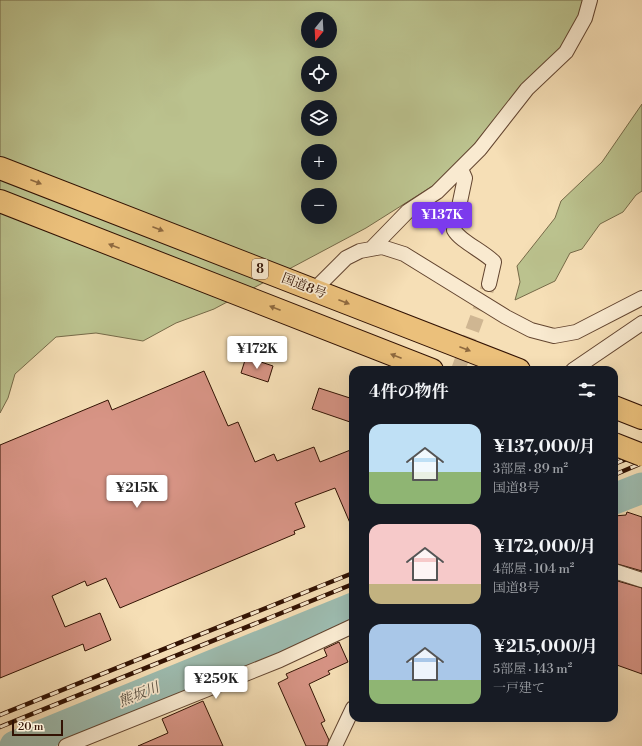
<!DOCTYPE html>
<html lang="ja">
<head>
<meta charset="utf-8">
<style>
  body { margin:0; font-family:"Libre Bodoni","Noto Serif JP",serif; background:#242831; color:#f1f3f6; height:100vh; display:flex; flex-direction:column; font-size:15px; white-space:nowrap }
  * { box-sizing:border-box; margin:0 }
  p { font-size:13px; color:#9ea1a6 }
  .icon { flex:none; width:22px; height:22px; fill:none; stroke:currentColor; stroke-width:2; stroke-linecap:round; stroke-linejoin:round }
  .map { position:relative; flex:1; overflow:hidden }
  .side { position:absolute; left:349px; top:366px; width:269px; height:356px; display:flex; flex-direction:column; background:#171b24; border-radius:12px; box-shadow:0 4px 16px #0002 }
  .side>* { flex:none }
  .needle { width:26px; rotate:198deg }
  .fabs { position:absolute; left:301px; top:12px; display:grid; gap:8px }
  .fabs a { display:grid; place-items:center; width:36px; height:36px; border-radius:50%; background:#171b24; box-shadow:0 4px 16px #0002; font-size:20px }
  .scale { position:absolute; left:12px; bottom:10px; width:51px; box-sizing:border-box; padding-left:4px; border:2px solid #321203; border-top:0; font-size:11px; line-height:14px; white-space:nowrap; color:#321203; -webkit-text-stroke:3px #f9ead0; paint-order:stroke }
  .price { position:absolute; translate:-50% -34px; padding:0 9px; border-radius:4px; background:#fff; color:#222; font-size:13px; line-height:26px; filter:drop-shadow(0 1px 2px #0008) }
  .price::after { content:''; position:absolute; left:50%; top:24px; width:12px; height:9px; margin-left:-6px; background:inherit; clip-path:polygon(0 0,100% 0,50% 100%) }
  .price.on { background:#7c3aed; color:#fff }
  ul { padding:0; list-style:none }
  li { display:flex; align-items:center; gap:12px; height:100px; padding:0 20px }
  li span { display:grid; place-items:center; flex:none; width:112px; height:80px; border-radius:12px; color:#555 }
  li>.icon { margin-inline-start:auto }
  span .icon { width:48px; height:48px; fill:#fffc; stroke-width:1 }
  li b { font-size:17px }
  h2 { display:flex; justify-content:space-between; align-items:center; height:48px; padding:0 20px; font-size:17px }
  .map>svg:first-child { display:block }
</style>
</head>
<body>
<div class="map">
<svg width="642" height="746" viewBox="0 0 642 746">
  <rect width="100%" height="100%" fill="#f6dfb6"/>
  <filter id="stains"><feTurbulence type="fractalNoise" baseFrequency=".005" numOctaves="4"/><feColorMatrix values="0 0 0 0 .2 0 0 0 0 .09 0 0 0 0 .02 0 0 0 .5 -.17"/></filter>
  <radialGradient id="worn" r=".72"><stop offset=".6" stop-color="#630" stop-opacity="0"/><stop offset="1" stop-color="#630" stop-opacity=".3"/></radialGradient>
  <path fill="#bbc28e" stroke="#766a48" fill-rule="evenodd" d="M0,0H583L578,18L564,45L526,80L469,151L439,182L366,228L214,309L176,323L143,341L96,333L56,337L15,374L8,398L0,413ZM308,19H330V41H308ZM308,63H330V85H308ZM308,107H330V129H308ZM308,151H330V173H308ZM308,195H330V217H308Z
    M642,104V191L636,195L623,212L600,224L582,249L570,253L555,281L515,300L520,282L517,266L555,218L561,201L602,162Z"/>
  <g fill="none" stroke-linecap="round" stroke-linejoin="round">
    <path stroke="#9dbcb0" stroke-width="31" d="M614,499L642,488
      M15,746L353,608"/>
  </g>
  <path fill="#d79485" stroke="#321203" d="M246,357L273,366L268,382L241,373Z
    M204,371L228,426L238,422L255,462L274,454L277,461L314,447L320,462L353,449V530L335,488L295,503L305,527L294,531L295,534L120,608L106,578L87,586L85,581L52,596L65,627L100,613L111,640L85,651L83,644L0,678V445L108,400L112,410Z
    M319,388L353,399V423L312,409Z
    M627,512L642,517V571L614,563V516L626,515Z
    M614,580L642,588V674L614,664Z
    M339,642L348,662L328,671L330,674L309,684L325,721L321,723L329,740L327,746H306L278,683L288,678L286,674L327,656L324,649Z
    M203,701L223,746H138L168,733L162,719Z"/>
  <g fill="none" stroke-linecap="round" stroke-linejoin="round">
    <path stroke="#cfb692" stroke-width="14" stroke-dasharray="14 7" stroke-linecap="butt" d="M458,370L489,284"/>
    <g stroke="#634530" stroke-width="16">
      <path id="street" d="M461,169L465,178L454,230C460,241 483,251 494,262L489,284
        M372,248L408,211L437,192L480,149L527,89L566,52L585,18L590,0
        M314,290L346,258L360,251L382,247L404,254L506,317L531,330L554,336L576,332L642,298
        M573,370L642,323
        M614,571L642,580
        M66,746L280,660L353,626
        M335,746L353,708"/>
    </g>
    <g stroke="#321203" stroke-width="24">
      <path id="highway" d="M0,168L519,370
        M0,201L432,370
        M614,407L642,418"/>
    </g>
    <use href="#street" stroke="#f9ead0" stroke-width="14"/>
    <use href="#highway" stroke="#ebc07b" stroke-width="22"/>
    <g stroke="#321203" stroke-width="4.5">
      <path id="rail" d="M614,464L642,453
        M614,475L642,463
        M0,715L353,573
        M0,727L353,584"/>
    </g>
    <use href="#rail" stroke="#f9ead0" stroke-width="3" stroke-dasharray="9" stroke-linecap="butt"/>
    <g stroke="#321203" stroke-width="24" stroke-linecap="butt">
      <path id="highway-bridge" d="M614,444L642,455"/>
    </g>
    <use href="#highway-bridge" stroke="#ebc07b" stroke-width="22"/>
  </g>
  <defs><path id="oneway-solid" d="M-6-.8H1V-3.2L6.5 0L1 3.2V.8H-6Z"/></defs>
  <g fill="#8e693f">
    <use href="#oneway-solid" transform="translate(36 182) rotate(21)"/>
    <use href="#oneway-solid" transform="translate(158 229) rotate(21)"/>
    <use href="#oneway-solid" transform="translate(114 246) rotate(-159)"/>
    <use href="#oneway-solid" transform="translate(344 302) rotate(21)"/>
    <use href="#oneway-solid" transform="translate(275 308) rotate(-159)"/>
    <use href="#oneway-solid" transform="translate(465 349) rotate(21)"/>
    <use href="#oneway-solid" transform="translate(396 356) rotate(-159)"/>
  </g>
  <g text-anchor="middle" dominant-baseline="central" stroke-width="3.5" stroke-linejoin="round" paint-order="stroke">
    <rect fill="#f9ead0" stroke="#6e5340" stroke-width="1" x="252" y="259" width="16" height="20" rx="3"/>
    <g font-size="12" font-weight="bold" fill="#321203">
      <text x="260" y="269">8</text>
    </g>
    <g font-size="13" fill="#321203" stroke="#f9ead0">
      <text transform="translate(304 286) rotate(21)">国道8号</text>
    </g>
    <g font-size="14" font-style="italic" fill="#574e40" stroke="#f9ead0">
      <text transform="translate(139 695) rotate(-22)">熊坂川</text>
    </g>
  </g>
  <rect width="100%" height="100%" filter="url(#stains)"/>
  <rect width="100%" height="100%" fill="url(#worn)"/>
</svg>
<div class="fabs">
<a><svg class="needle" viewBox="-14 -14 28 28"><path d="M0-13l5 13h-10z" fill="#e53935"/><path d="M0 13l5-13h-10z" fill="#9ea1a6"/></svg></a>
<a><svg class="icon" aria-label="locate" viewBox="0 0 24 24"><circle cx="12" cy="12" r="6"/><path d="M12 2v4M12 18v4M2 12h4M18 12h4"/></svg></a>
<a><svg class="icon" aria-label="layers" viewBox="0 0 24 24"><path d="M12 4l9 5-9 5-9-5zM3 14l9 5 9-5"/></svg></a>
<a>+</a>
<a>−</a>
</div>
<div class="scale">20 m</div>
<b class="price on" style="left:442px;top:236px">¥137K</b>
<b class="price" style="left:257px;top:370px">¥172K</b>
<b class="price" style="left:137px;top:509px">¥215K</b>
<b class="price" style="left:216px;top:700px">¥259K</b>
<section class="side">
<h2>4件の物件<svg class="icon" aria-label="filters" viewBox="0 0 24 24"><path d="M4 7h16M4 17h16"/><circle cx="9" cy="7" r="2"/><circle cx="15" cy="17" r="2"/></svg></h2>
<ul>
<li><span style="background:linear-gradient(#bfe0f5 60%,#8fb573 0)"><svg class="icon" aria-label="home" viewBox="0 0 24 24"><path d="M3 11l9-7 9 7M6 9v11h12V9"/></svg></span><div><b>¥137,000/月</b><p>3部屋 · 89 m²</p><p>国道8号</p></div></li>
<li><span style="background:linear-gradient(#f6c9c9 75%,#c2b280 0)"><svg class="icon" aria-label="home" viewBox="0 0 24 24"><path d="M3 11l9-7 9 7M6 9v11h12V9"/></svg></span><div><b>¥172,000/月</b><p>4部屋 · 104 m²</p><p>国道8号</p></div></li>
<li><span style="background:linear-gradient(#a9c7e8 70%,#8fb573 0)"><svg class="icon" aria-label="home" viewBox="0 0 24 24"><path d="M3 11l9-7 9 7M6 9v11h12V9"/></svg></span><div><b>¥215,000/月</b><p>5部屋 · 143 m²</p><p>一戸建て</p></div></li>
</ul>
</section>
</div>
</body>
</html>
